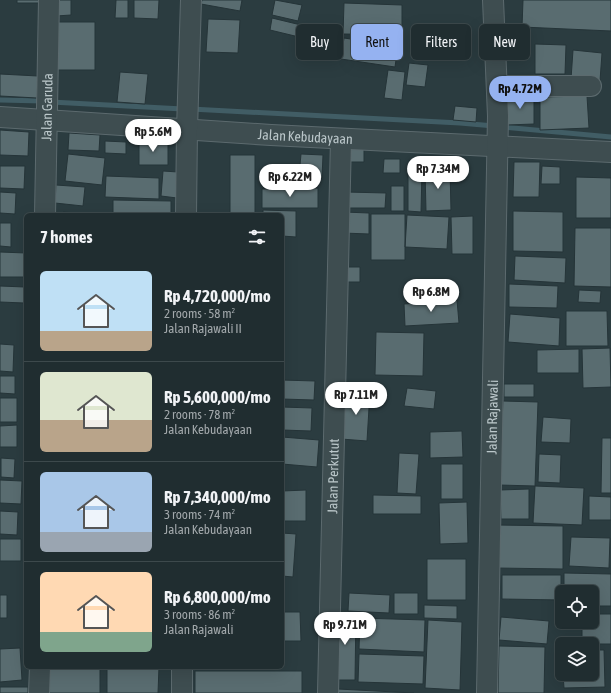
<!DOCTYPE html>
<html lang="en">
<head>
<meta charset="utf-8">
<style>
  body { margin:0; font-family:"Asap Condensed",sans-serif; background:#2d393c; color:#f1f3f6; height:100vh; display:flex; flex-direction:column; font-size:15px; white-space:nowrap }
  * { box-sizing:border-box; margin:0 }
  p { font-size:13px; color:#a2a8ab }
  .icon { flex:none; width:22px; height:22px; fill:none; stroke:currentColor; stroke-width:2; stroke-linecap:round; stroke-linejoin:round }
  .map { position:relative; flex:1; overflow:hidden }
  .drawer { position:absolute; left:24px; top:213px; width:260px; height:456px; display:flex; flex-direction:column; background:#202d30; border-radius:6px; box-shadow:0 4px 16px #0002,0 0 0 1px #3d494c }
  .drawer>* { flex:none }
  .guide { position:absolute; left:296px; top:24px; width:255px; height:36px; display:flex; gap:8px }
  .tools { position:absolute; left:555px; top:585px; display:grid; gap:8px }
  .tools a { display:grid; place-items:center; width:44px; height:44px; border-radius:6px; background:#202d30; box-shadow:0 4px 16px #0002,0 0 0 1px #3d494c; font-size:20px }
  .price { position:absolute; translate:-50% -34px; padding:0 9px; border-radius:14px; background:#fff; color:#222; font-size:13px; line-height:26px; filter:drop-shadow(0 1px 2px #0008) }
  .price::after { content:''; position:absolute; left:50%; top:24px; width:12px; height:9px; margin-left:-6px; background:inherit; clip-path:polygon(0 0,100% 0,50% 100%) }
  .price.on { background:#95b2f1; color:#111 }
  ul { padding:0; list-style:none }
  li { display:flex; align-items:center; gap:12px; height:100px; padding:0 16px }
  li+li { border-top:1px solid #3d494c }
  li span { display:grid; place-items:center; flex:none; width:112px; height:80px; border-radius:6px; color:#555 }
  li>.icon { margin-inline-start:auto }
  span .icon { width:48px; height:48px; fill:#fffc; stroke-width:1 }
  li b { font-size:17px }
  h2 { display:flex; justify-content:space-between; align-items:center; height:48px; padding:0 16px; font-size:17px }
  .chip { padding:0 14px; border-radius:6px; background:#202d30; box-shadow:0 4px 16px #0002,0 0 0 1px #3d494c; font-size:14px; line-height:36px }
  .chip.on { background:#95b2f1; color:#111 }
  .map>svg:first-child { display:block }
</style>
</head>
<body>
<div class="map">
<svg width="611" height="693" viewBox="0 0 611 693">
  <rect width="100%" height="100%" fill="#2b3c40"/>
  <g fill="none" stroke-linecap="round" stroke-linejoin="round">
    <path stroke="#415d65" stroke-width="5" d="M0,100L43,101
      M51,102L183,109
      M191,109L460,123L494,126
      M502,127L611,137"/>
  </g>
  <path fill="#596c70" stroke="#253438" d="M17,0H42V3H17Z
    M56,0H71V15L56,16Z
    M116,0H128V18H115Z
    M134,0H159L158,19L134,18Z
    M202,0H242L240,11L201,4Z
    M275,0L302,5L298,21L272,15Z
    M523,0H611V31L522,27Z
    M344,3L402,5V35L343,34Z
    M272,18L301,25L299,37L270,30Z
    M208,19L240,20L238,53L206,52Z
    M57,22H95V70H57Z
    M311,36L339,39L336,59L308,55Z
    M344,38L398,46L395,67L341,59Z
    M535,44L566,45L565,74H535Z
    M573,50L602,53L600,81L571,79Z
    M409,63L428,65L425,87L406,85Z
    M388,70L405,72L402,100L384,98Z
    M120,72L148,74L145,104L117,102Z
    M0,74L38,76L37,98L0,96Z
    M534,94V124L507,125V95Z
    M587,96L589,128L540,130V97Z
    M455,106L477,108L476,122L453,120Z
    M0,130L29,132L28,156L0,155Z
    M69,133L100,135L99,151L68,150Z
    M105,141L126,142V154L105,153Z
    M139,141L168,142V165H139Z
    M343,147H364V162H343Z
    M68,154L105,158L102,185L65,181Z
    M301,154L323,155L322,178L299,176Z
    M230,155H255V215H230Z
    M384,159H400V173H383Z
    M514,162H540L539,197H513Z
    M0,166H25L24,189L0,188Z
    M542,166L560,167V184H541Z
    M450,170L451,210L426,211L425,171Z
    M163,171L178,172L177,198L161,196Z
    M408,171H422L421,212L408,211Z
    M106,176L159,178V199L105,197Z
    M576,177L611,178V218H576Z
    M56,185L85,187L83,206L55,203Z
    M391,186H404V211H391Z
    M318,188V208H262V189Z
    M0,192L16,193L15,214L0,213Z
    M346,192L386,193L385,208H346Z
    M113,200L171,201V213H113Z
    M263,210L296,211V237L282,236V215H263Z
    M513,211L563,212V252L513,251Z
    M63,212L90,214V215H63Z
    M344,212L369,213V234L343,233Z
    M371,214H405V260H371Z
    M407,215L449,217L447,249L405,247Z
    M473,216V254H452L451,217Z
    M0,223H11V247L0,246Z
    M575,228H611V287L574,286Z
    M0,252L26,253V277H0Z
    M515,256L566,258L565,283L514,280Z
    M342,267H360V282H341Z
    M509,284L558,286L557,308L509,307Z
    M0,286L25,287L24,303L0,302Z
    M579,290L601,291L600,303L578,302Z
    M457,300L459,323L405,326L404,304Z
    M566,311H607L608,346H566Z
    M510,314L560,318L559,346L508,342Z
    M376,332L424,333L423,376L375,375Z
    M0,344L14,345L13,372L0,371Z
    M610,348L611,387L583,388L582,349Z
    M579,349V373H537V350Z
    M0,376H15V394L0,393Z
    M282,380L315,381L314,400L282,399Z
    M504,384H534V397H504Z
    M407,388L436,391L434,409L404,406Z
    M344,390L370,392L367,441L341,439Z
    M0,398H17V422H0Z
    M503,401L538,402L535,486L499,485Z
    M282,407L312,408L311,431L282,430Z
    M543,417L571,419L570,443L541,442Z
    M17,425V447H0V426Z
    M462,431L463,457L430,458V432Z
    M282,437L319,440L317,467L282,464Z
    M602,438H611V493H601Z
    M399,453L419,454L416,494L397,493Z
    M539,454L561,455L560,483L538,482Z
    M1,458L15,459L14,478L1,477Z
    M441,464H463V499H441Z
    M0,480L22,481L21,504L0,503Z
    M535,486L584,488L582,525L533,523Z
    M529,489V519H501L500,490Z
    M306,490V521H282V491Z
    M373,495L421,496V514H373Z
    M589,496L611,497V520H589Z
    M467,502L468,543L440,544L439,503Z
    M0,511L18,512L17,535L0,534Z
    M497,525L563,526V569L496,568Z
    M282,533L296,534L293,577L282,576Z
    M571,537L610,538L609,568L569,566Z
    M0,539H21V561H0Z
    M427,559H466V600H427Z
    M564,573L611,574V606H592V592H564Z
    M502,575H561V600L502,599Z
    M349,593L390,595L389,613L348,611Z
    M394,593H418V614H394Z
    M0,595H7V618H0Z
    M424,605L457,606V619L424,618Z
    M282,612H300L301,641H282Z
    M335,613H356L355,680H334Z
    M592,614H611V644H582V622H592Z
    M501,617L549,621L547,644L499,640Z
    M360,618L425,620L424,652L359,649Z
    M428,620L462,622L460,690L425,688Z
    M499,646L545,647L544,693H498Z
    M20,648L22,680L0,682V649Z
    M592,650H604L605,687L564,688L563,674H592Z
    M359,654L424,656L423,684L358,682Z
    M107,667H159L158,693H107Z
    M49,668H100V693H49Z
    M195,671H302V693H195Z
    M0,687H28V693H0Z
    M338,689L414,693H337Z"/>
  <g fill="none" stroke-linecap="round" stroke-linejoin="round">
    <g stroke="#5c6a6e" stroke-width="22">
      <g id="minor">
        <path d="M497,86H591"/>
        <path id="s1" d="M0,117L271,135L611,152"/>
        <path id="s2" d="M45,215L49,0"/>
        <path d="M186,215L187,130L191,0"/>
        <path d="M39,693L40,667"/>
        <path d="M182,693V667"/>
        <path id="s3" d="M328,693L341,139"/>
        <path id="s4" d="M487,693L498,116L493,0"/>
      </g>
    </g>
    <use href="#minor" stroke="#3e4d50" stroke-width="20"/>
  </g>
  <g text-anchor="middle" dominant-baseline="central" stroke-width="3" stroke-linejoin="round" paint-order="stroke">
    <g font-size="14" fill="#bbc7ca" stroke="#233236">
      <text stroke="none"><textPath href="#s2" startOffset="108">Jalan Garuda</textPath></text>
      <text stroke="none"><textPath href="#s1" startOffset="306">Jalan Kebudayaan</textPath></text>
      <text stroke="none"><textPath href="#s4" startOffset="276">Jalan Rajawali</textPath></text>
      <text stroke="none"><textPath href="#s3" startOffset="217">Jalan Perkutut</textPath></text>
    </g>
  </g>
</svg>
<div class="tools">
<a><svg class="icon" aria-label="locate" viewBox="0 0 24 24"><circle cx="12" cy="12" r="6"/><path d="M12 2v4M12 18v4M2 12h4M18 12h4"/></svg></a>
<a><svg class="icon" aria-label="layers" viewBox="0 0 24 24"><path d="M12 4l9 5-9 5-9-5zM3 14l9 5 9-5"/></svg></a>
</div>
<b class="price on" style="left:520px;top:110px">Rp 4.72M</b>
<b class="price" style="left:153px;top:153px">Rp 5.6M</b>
<b class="price" style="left:438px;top:190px">Rp 7.34M</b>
<b class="price" style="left:290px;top:198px">Rp 6.22M</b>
<b class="price" style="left:431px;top:313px">Rp 6.8M</b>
<b class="price" style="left:356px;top:416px">Rp 7.11M</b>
<b class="price" style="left:345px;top:646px">Rp 9.71M</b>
<div class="guide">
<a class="chip">Buy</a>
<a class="chip on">Rent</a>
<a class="chip">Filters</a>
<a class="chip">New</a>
</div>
<section class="drawer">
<h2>7 homes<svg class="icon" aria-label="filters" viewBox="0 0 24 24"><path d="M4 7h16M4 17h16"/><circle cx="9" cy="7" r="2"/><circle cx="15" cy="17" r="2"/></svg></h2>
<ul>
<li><span style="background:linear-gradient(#bfe0f5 75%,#b9a48a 0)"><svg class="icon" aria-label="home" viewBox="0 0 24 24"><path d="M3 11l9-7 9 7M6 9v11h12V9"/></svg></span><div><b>Rp 4,720,000/mo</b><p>2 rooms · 58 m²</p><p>Jalan Rajawali II</p></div></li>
<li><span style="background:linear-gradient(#dfe7d0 60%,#b9a48a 0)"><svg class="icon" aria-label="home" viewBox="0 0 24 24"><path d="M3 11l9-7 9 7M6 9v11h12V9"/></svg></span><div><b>Rp 5,600,000/mo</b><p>2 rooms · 78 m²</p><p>Jalan Kebudayaan</p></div></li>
<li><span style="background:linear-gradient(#a9c7e8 75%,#9aa5b1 0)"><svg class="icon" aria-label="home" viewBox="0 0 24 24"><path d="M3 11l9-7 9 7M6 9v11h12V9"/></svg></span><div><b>Rp 7,340,000/mo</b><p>3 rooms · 74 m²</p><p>Jalan Kebudayaan</p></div></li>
<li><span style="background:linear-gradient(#ffd9b3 75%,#7fa58c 0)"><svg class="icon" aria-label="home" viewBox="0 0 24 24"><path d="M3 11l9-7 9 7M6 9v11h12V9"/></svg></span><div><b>Rp 6,800,000/mo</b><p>3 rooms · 86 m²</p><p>Jalan Rajawali</p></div></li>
</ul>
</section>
</div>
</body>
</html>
